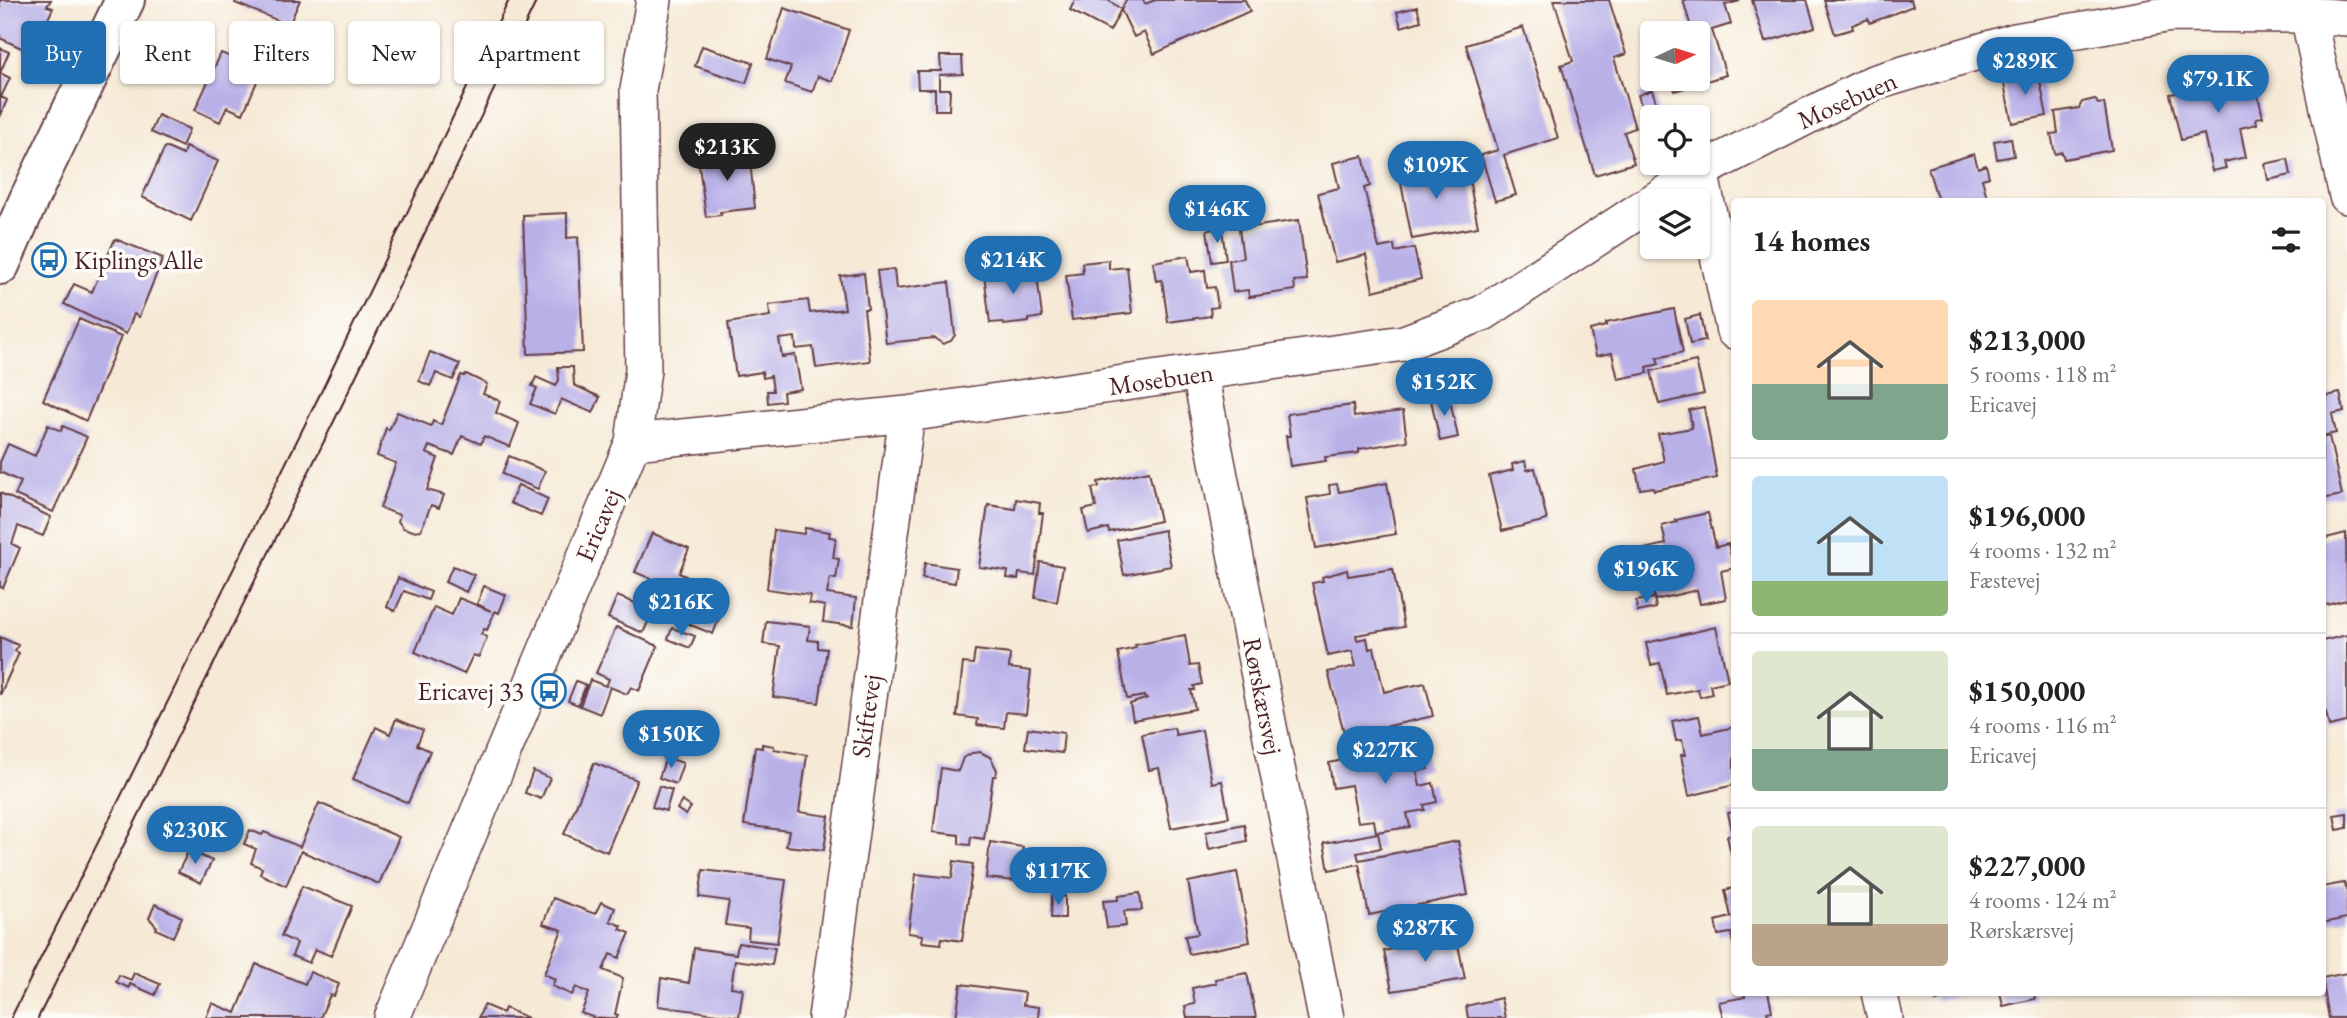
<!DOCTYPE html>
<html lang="en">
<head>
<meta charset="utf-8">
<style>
  body { margin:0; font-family:"EB Garamond",serif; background:#f6f6f6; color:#222; height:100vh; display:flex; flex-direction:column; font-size:26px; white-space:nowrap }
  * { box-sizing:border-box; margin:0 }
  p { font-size:23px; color:#767676 }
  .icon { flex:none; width:38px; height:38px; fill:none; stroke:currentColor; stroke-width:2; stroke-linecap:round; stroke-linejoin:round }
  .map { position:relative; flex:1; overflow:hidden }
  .panel { position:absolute; left:1731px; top:198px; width:595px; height:798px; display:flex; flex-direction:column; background:#fff; border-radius:7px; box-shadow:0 2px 5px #0004 }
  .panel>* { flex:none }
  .guide { position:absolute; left:21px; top:21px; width:665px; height:63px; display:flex; gap:14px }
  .needle { width:46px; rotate:86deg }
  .tools { position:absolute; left:1640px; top:21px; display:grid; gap:14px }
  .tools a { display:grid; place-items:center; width:70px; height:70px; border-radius:7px; background:#fff; box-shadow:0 2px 5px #0004; font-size:35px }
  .price { position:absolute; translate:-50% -60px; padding:0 16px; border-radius:24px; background:#1f6fb2; color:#fff; font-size:23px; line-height:46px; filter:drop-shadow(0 2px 4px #0008) }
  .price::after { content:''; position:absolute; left:50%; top:42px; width:21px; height:16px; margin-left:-10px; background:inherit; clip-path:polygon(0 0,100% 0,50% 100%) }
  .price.current { background:#222; color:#fff }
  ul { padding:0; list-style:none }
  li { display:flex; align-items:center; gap:21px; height:175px; padding:0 21px }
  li+li { border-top:2px solid #e0e0e0 }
  li span { display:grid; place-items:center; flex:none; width:196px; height:140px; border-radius:7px; color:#555 }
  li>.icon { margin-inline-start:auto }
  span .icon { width:84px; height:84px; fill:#fffc; stroke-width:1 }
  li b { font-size:30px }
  h2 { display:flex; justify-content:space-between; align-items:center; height:84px; padding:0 21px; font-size:30px }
  .pill { padding:0 24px; border-radius:7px; background:#fff; box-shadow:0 2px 5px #0004; font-size:24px; line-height:63px }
  .pill.current { background:#1f6fb2; color:#fff }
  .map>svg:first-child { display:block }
</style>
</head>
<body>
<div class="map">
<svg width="2347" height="1018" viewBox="0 0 2347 1018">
  <rect width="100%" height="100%" fill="#fdfcf7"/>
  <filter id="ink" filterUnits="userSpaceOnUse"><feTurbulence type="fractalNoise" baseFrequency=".0143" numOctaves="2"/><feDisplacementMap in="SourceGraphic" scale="14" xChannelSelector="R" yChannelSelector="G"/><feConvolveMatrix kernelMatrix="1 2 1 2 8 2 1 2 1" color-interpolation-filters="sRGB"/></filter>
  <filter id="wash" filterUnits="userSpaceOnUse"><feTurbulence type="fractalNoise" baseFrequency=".00686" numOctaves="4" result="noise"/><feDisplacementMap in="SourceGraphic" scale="28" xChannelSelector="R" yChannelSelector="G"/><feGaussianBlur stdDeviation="1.57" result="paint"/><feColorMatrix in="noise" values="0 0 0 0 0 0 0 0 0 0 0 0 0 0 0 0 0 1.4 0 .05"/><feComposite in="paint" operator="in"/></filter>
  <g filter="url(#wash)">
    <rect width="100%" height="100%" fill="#f6e9d6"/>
    <g id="blocks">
      <path fill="#b9b0e8" d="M0,0H51L47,6L53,8L32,53L0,38Z
        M236,0H300L289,25L235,3Z
        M1075,0H1108L1121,9L1110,31L1070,10Z
        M1126,0H1143L1145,4L1155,0H1245L1250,11L1154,54L1144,32L1134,37L1121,10Z
        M1554,0H1609L1626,54L1614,58L1635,128L1624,132L1634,163L1595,175L1561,65L1573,61Z
        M1683,0L1740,1L1725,5L1731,24L1712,30L1726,75L1675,91L1671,79H1698V33H1672L1691,27Z
        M1752,0H1807L1815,27L1765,42Z
        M1824,0H1911L1913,6L1870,23L1868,19L1852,25L1853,29L1835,34Z
        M1417,7L1421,21L1401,27L1397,12Z
        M784,8L849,30L832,81L818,76L812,92L785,83L791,67L767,59Z
        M1523,27L1558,138L1504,155L1516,195L1495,201L1481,155L1498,150L1466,45Z
        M702,46L753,63L746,83L695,66Z
        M244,47L268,56L243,114L227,107L220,122L195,110L221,53L238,60Z
        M0,48L9,52L0,73L10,78L1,97L7,100L0,117Z
        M940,56H962L963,74L939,75V89H950L949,110H935V89H918L917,71H941Z
        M2038,71L2047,116L2012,123L2003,79Z
        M2245,73L2248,84L2255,83L2263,117L2256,118L2257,124L2240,128L2246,157L2224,162L2226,168L2212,171L2204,134L2181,140L2170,94L2177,93L2176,89Z
        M1652,90L1661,117H1652V129L1649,130L1638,95Z
        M2095,99L2098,104L2104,103L2112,150L2064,159L2062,152L2055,154L2051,134L2058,133L2055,112L2079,108L2082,102Z
        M158,115L189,129L182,147L151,132Z
        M2011,138L2014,156L1997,159L1994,141Z
        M165,147L183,155L185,147L218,161L191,221L142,197Z
        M749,152L755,208L720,212L721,215L706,217L698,158Z
        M1974,154L1978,168L1986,165L1989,177L1982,179L1988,201H1938L1928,168Z
        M1363,156L1370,186L1364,188L1379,248L1394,245L1395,252L1414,248L1421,279L1373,291L1366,255L1335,262L1318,193L1339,188L1333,163Z
        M2288,159L2291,175L2268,180L2265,164Z
        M1438,160L1443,184L1469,179L1478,227L1412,239L1398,168Z
        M567,213V238L578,237L583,352L528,354L523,215Z
        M1299,220L1307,280L1294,281L1295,290L1249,297L1248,290L1233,292L1229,260L1243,258L1239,229Z
        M1222,228L1226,260L1212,262L1207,230Z
        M115,239L163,258L139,317L134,314L126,334L64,304L74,284L92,292Z
        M1188,256L1191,272L1205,270L1207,288L1215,287L1218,307L1210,308L1211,316L1168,322L1162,280L1156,281L1153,262Z
        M1109,260V269L1127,267L1132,313L1072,320L1066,275L1083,273L1082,263Z
        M1036,267L1042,317L1029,319V322L1004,325L1003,322L990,323L984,274Z
        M894,269L896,289L949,282L955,335L951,341L943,344L934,338L886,343L877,271Z
        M864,273L868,309H864L870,361L816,368L813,347L796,349L795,337L779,339L782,357L795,355L801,389L783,392L784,401L768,403L767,391H773L771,376L763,378L762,372L736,376L728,323L770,316L769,305L808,300L810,313L845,309L840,276Z
        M1674,309L1683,352L1657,358L1659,364L1647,367L1648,373L1618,379L1612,353L1596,356L1590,330L1606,326V323Z
        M1700,315L1705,341L1690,344L1685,319Z
        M79,319L121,337L86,421L43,400Z
        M430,352L460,364L453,380L436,373L430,386L419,381Z
        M1696,361L1704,394L1659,404L1651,371Z
        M558,367H573L574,385L600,397L593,413L561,399L555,414L530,404L537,388L532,386L536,377L556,386L559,380Z
        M466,374L487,384L483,394L500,401L496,413L519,423L510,447L484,436L481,444L462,436L454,455L429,446L426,453L438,458L427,490L444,495L439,508L431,505L421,530L413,531L403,528L398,521L400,515L380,508L396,463L377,456L386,428L389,430L397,412L431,426L433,421L441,425L461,375L464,376Z
        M2340,393L2344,411L2332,414L2336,433L2322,436V397Z
        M1449,396L1458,437L1440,441L1431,400Z
        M1353,405L1354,417L1403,411L1407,441L1359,449V453L1325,457L1326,461L1290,466L1286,436H1290L1287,414Z
        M1704,407L1717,478L1654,490L1653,487L1640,489L1636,469L1664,461L1658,434L1692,428L1689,410Z
        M48,425L61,431L63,426L87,437L53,512L15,495L21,482L0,472V462L8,444L35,456Z
        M2329,436L2342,495L2322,499V438Z
        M509,456L545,471L538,489L502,474Z
        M1525,461L1527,470L1535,468L1547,520L1502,531L1489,476L1513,470L1512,464Z
        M1149,471L1160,521L1109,532L1108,528L1088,533L1083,510L1096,507L1092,488L1099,487L1098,482Z
        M1387,483L1396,534L1316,548L1307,498L1330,494L1329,485L1337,484L1339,492Z
        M518,485L548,499L541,516L510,503Z
        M0,493L51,517L43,536L18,526L12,544L20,548L3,588L0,587Z
        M1016,499L1040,503L1039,513H1043L1035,575L1019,573L1018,579L1007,578L1008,571L979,567L988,505L1015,509Z
        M1708,513L1716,547L1728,544L1734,568L1721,571L1726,599L1700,604L1697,590L1655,600L1644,549L1666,544L1662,526L1677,522L1676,520Z
        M805,528L830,532L829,537L836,538L833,558L839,559L836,579L830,578L827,594L856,598L853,626L823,622L825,606L809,603L810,595L767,589L774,530L804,534Z
        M1164,530L1171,566L1124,575L1117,540Z
        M652,533L689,549L679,573L694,580L688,595L635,572Z
        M2346,533L2347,600L2322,606V539Z
        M1040,562L1063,566L1057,602L1035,598Z
        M925,563L957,568L955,583L922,578Z
        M453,566L474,575L466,592L445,582Z
        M1393,569L1404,627L1356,635L1357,640L1367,638L1369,649L1374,648L1384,692L1425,683L1433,716L1345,736L1328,672L1356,666L1352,651L1328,656L1312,583L1323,581L1322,577L1347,570L1348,576Z
        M398,578L431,592L428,600L404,591L395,611L387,607Z
        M644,583L687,602L679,622L653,611L643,633L608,618L617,596L635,603Z
        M484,586L506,595L499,613L495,611L487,630L484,629L481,634L487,637L479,657L473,655L464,674L415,652L434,607L452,615L459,598L491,611L477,604Z
        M1654,598L1656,608L1638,612L1636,601Z
        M697,604L721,613L713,634L688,624Z
        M766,621L810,626L808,640L818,641V648L827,649L819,703L773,697L780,646L763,644Z
        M616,627L658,646L639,691L631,687L627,694L610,687L600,714L580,706L590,680L606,686L609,679L596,673Z
        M1716,627L1728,681L1710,685L1712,694L1700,697L1698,689L1667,695L1660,663L1651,665L1646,643Z
        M672,628L695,636L690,648L668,639Z
        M1185,635L1190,666L1198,665L1202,684L1194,686L1195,690H1191L1195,709L1133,720L1130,704L1148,698L1145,699L1144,696L1127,699L1118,652L1136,648L1135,645Z
        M2347,635V722L2329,726L2326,712L2322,713V641Z
        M0,637L18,645L15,651L19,653L0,695Z
        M975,650L1010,654L1009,668L1031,671L1026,714L1006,712L1004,728L977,725L978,719L957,716L963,663L973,664Z
        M576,681L586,685L578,705L568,701Z
        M666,716L686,726L678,745L657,736Z
        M1699,716L1703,734L1734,727V785L1689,796L1681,755H1685L1682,740L1676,741L1672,721Z
        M396,719L423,730L417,745L430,751L408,803L353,779L376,727L390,734Z
        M1028,728L1064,733L1062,753L1025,748Z
        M1174,728L1176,735L1202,730L1212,783L1222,781L1229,817L1171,828L1159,768L1149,770L1142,734Z
        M762,744L774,746V749L807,755L799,812L829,816L824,850L786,846L789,831L744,825L755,747L762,748Z
        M1412,745L1414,756L1425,754L1428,769L1417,771L1420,786L1433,783L1437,802L1424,805L1425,810L1407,813L1410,827L1376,832L1374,820L1358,822L1351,785L1333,788L1329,763Z
        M980,752L990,757L997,770L996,776H993L984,839L971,837L970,845L959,844V835L933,832L941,768L958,771L963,758L972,753Z
        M666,757L683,763L676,784L659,778Z
        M594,763L637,780L607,852L564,834Z
        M533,771L550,778L541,799L525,793Z
        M659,786L672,790L666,811L652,807Z
        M682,801L691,807L686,815L677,809Z
        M319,803L399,837L379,884L301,851L286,886L260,874L262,868L251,863L256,849L244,844L250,830L262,835L264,832L300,847Z
        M1734,812V862H1733L1727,836L1733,835L1728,813Z
        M2347,813V828L2337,830L2334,815Z
        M1244,824L1247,841L1209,849L1206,832Z
        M1378,833L1381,848L1357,853L1359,860L1458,841L1468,895L1369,915L1359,864L1329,870L1324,843Z
        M990,842L1023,847L1016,881L986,878Z
        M189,850L212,861L201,883L178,872Z
        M954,861L973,864L962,941L942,938L941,944L922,942L923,935L908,933L916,874L952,878Z
        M703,870L786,880L777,943L748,940L749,928L725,925L729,901L699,897Z
        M1237,872L1250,942L1189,954L1185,936L1198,934L1188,882Z
        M2344,883L2347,890V918L2322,923V887Z
        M302,886L352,906L331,956L315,949L309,963L292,956L297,943L281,936Z
        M1734,888V943L1733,944L1731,933L1718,935L1715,921L1731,917L1725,890Z
        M1140,893L1142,910L1124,911L1126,926L1107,928L1103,901L1118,900V896Z
        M1052,896H1065V918H1051Z
        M553,898L595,914L601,902L615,908L610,921L622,926L620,929L630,933L619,958L610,954L603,970L623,978L615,1014L618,1015L617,1018H595L581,1013L589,993L576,987L572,995L552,986L555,979L544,974L562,930L543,924Z
        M155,904L182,917L173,937L156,929L157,927L149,918Z
        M1456,935L1465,979L1392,991L1384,951Z
        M738,943L775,948L772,965L735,960L731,987L743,989L739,1017L658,1006L661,978L689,983L694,948L736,954Z
        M256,964L305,984L310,972L339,984L334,996L330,995L320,1018H206L212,1003L236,1013Z
        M134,973L160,984L155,995L130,984L129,988L116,982L119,975L131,980Z
        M1247,973L1256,1018H1187L1185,1006L1195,1004L1192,988L1216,983L1215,979Z
        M2347,973V1018H2329L2322,978Z
        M961,984L1025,993L1023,1005L1039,1007L1038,1018H956Z
        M1744,992H1768L1772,1011L1767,1012L1769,1018H1723L1719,1002L1745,997Z
        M1934,992H1967L1968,993L1936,1001Z
        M2000,992H2034L2035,999L2003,1006Z
        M1501,998L1505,1018H1468L1466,1006Z
        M484,1005L503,1013L505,1008L528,1018H478Z"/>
    </g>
  </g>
  <g filter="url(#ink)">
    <use href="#blocks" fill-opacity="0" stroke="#643d45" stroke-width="2"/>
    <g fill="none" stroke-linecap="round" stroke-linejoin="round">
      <g stroke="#643d45" stroke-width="38">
        <path id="minor" d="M2308,15L2347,196
          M1700,171L1734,331
          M1654,201L1700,171L1873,83L2015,41L2171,14L2308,15L2347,18
          M1200,374L1326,1018
          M633,442L907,414L1404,343L1483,313L1652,202
          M1879,992L1885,1018
          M392,1018L633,442L643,370L638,90L654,0
          M826,1018L907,414"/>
      </g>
      <g stroke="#643d45" stroke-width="42">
        <path id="tertiary" d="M0,265L30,197L125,0"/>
      </g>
      <use href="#minor" stroke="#fff" stroke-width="35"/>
      <use href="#tertiary" stroke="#fff" stroke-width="38"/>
      <path stroke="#4a1f2b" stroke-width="2" d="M11,1018L323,388L509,0
        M38,1018L343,403L537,0"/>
    </g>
  </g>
  <defs>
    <g id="bus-ring" transform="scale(1.75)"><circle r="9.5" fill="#fdfcf7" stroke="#1f6fb2" stroke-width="1.5"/><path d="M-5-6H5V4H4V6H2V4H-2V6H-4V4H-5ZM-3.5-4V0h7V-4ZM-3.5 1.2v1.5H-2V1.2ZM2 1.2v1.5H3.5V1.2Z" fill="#1f6fb2"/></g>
  </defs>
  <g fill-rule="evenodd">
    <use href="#bus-ring" x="49" y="260"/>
    <use href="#bus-ring" x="549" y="691"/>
  </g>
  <g text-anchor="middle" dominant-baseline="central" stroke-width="7" stroke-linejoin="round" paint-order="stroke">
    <g font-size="26" fill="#4a1f2b" stroke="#fdfcf7">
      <text transform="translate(1847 100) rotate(-24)">Mosebuen</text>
      <text transform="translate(1161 379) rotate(-8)">Mosebuen</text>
      <text transform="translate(598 525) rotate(-67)">Ericavej</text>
      <text transform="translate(1263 696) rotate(79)">Rørskærsvej</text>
      <text transform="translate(866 716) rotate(-82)">Skiftevej</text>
    </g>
    <g font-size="26" fill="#4a1f2b" stroke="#fdfcf7" text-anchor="start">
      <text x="74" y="260">Kiplings Alle</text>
      <text x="524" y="691" text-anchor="end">Ericavej 33</text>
    </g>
  </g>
</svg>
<div class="tools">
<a><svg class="needle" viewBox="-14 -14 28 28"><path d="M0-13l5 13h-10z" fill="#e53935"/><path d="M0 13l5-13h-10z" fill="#767676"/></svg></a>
<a><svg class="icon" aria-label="locate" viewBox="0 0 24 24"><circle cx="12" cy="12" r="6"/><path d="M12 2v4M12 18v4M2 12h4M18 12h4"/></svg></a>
<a><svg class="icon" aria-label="layers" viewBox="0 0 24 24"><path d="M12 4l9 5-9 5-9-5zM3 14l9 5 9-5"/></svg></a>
</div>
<b class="price" style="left:2025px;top:97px">$289K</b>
<b class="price" style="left:2218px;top:115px">$79.1K</b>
<b class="price current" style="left:727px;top:183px">$213K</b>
<b class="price" style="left:1436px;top:201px">$109K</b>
<b class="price" style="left:1217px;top:245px">$146K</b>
<b class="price" style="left:1013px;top:296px">$214K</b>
<b class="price" style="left:1444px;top:418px">$152K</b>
<b class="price" style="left:1646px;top:605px">$196K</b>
<b class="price" style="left:681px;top:638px">$216K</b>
<b class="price" style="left:671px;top:770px">$150K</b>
<b class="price" style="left:1385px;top:786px">$227K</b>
<b class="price" style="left:195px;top:866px">$230K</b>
<b class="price" style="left:1058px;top:907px">$117K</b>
<b class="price" style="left:1425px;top:964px">$287K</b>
<div class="guide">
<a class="pill current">Buy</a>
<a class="pill">Rent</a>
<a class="pill">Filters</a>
<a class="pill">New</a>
<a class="pill">Apartment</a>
</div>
<section class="panel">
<h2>14 homes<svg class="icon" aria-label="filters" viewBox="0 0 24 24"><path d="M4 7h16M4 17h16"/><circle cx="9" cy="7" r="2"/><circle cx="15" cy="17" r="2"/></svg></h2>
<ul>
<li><span style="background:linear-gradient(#ffd9b3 60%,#7fa58c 0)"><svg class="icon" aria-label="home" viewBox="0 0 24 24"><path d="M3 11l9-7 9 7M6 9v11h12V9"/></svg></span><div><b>$213,000</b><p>5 rooms · 118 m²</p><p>Ericavej</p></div></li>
<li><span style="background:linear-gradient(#bfe0f5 75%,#8fb573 0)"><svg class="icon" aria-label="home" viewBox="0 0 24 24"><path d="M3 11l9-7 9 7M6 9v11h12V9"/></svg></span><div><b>$196,000</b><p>4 rooms · 132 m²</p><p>Fæstevej</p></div></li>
<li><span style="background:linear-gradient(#dfe7d0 70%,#7fa58c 0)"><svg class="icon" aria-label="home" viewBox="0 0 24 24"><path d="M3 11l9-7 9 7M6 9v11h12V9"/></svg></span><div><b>$150,000</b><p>4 rooms · 116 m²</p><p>Ericavej</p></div></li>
<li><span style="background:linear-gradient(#dfe7d0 70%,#b9a48a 0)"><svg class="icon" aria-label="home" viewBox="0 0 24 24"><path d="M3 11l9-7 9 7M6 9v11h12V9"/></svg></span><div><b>$227,000</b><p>4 rooms · 124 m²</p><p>Rørskærsvej</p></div></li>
</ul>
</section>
</div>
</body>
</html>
